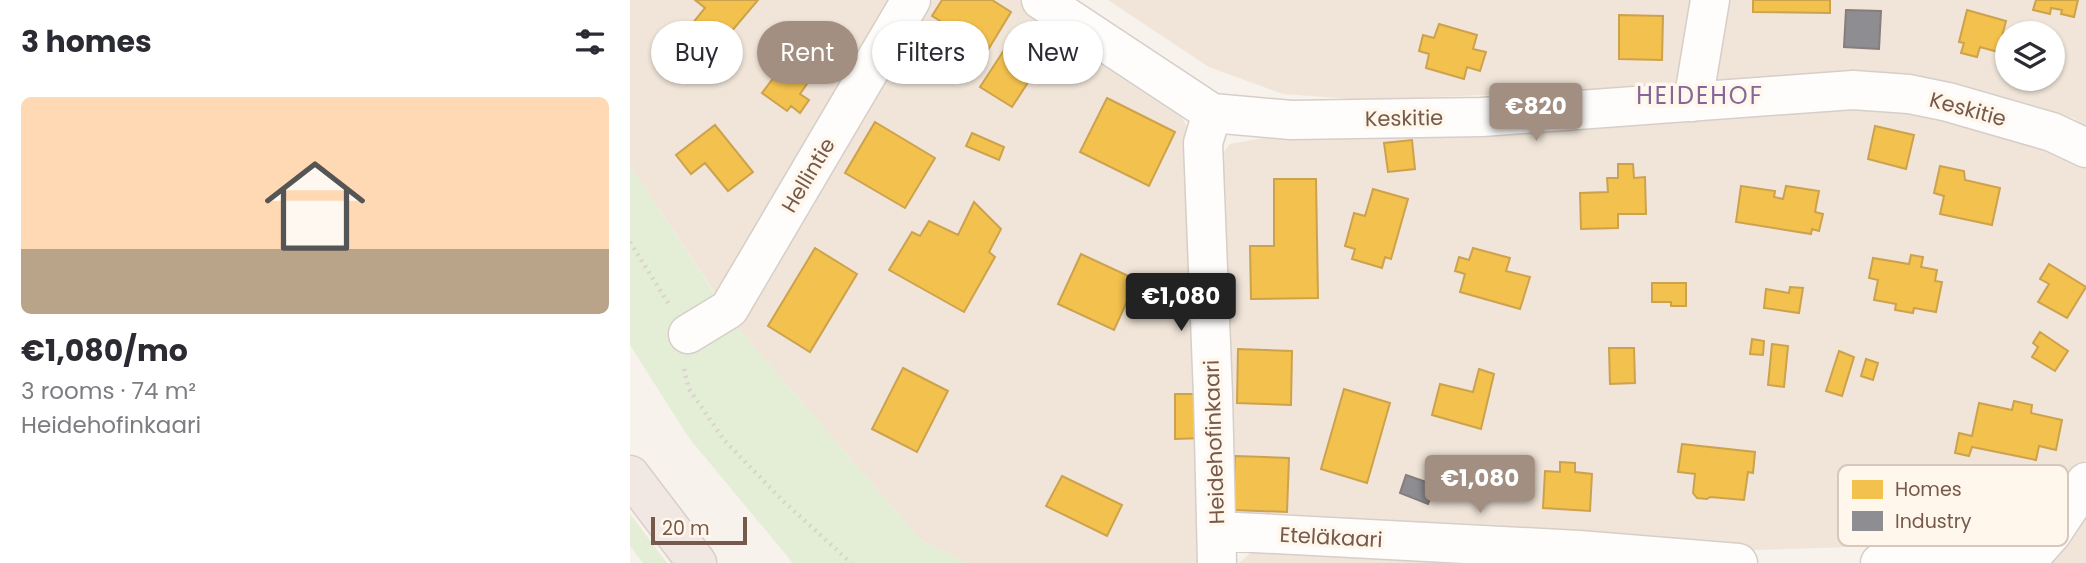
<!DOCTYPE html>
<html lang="en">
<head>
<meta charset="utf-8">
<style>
  body { margin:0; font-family:Poppins,sans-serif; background:#f7f7f7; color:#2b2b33; height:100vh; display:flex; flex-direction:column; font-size:26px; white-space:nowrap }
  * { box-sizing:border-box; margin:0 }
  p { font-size:23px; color:#7c7c81 }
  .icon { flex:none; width:38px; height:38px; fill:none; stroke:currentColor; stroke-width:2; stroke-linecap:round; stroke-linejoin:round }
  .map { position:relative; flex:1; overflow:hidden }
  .details { display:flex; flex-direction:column; background:#fff; width:630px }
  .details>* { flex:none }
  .hud { position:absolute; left:21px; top:21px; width:665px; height:63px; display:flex; gap:14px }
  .controls { position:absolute; left:1365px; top:21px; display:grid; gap:14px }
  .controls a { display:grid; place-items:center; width:70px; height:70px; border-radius:50%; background:#fff; box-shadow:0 2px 5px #0004; font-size:35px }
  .scale { position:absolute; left:21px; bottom:18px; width:96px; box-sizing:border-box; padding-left:7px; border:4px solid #76594a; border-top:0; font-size:19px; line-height:24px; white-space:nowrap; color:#76594a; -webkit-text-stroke:5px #fff7ec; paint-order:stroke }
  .price { position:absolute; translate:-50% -60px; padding:0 16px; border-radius:7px; background:#a38f82; color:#fff; font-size:23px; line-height:46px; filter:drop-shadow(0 2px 4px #0008) }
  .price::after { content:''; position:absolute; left:50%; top:42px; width:21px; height:16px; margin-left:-10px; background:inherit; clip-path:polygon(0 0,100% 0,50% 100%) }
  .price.selected { background:#222; color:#fff }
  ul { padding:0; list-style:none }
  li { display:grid; align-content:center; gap:14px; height:371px; padding:0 21px }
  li+li { border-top:2px solid #e1e1e2 }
  li span { display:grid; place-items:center; height:217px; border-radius:10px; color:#555 }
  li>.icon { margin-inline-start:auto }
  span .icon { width:126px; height:126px; fill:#fffc; stroke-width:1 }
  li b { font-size:30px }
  h2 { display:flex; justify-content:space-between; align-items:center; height:84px; padding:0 21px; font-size:30px }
  .tag { padding:0 24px; border-radius:32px; background:#fff; box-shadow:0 2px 5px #0004; font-size:24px; line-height:63px }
  .tag.selected { background:#a38f82; color:#fff }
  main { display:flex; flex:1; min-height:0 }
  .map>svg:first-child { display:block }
</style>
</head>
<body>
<main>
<section class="details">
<h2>3 homes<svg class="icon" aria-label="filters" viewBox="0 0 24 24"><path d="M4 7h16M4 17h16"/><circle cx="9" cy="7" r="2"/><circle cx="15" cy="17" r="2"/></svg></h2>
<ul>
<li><span style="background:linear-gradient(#ffd9b3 70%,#b9a48a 0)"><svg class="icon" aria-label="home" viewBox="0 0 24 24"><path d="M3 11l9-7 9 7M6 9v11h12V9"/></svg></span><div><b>€1,080/mo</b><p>3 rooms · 74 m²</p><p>Heidehofinkaari</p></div></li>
</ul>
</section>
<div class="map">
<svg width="1456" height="563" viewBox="0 0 1456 563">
  <rect width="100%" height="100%" fill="#f7f2eb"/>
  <path fill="#f0e5d8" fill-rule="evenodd" d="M0,0H269L91,302L0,166Z
    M303,0H389L542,101L561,133L576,563H335L290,539L107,327Z
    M478,0H1070L1050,86L738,100L653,94L579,67Z
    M1093,0H1456V126L1443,118L1253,77L1074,84ZM1377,33H1423V79H1377Z
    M1214,103L1254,105L1434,147L1456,162V459L1415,521L1395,535L1380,542L1127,550L607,522L599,516L588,159L600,144L639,137Z
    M1456,500V563H1414Z
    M626,548L960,563H609Z"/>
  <path fill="#e4eed6" d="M0,166L107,327L290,539L335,563H163L59,438L0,345Z
    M0,514L37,563H13L0,546Z"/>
  <path fill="#f2c14e" stroke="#cda24d" stroke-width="2" d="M65,0H128L84,52L57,30L75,8Z
    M312,0H362L381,12L358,50L302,16Z
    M1123,0H1200V13L1123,12Z
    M1406,0H1448L1444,17L1431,14L1432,10L1421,8L1420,14L1403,10Z
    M1337,10L1376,21L1368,52L1350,47L1347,57L1331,53L1334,43L1329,42Z
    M989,15L1033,16L1032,60L989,59Z
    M809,24L847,35L843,49L856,52L850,71L837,67L834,79L796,68L799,54L789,51L793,35L804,38Z
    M378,44L410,64L382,107L350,87Z
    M155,63L179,81L170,94L179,100L170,113L161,106L157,111L132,93Z
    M477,98L545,132L519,186L450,152Z
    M245,122L305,158L275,208L215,173Z
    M85,125L123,172L98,191L75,163L61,174L46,155Z
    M1245,126L1284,135L1276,169L1238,159Z
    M342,133L374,147L369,160L336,146Z
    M782,140L785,169L758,172L754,143Z
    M988,164H1003L1004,178L1015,177L1016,214H988V228L951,229L950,193L978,192L977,178H988Z
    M1310,166L1334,171L1335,180L1370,188L1362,225L1310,214L1314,196L1304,193Z
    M644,179H686L688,298L621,299L620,246H644Z
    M1111,186L1145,191L1144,197L1153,199L1156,186L1189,191L1185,212L1193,214L1189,231L1182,229L1181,234L1106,222Z
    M743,189L778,199L761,259L755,257L752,268L722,259L725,249L715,246L724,213L735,216Z
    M344,202L371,229L359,252L365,257L334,312L259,270L282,232L290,236L299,221L328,235Z
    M185,248L227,274L180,352L138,326Z
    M843,248L880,258L876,271L900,277L890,309L830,292L835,274L825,271L829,257L839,260Z
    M451,254L507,280L484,330L428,304Z
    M1281,255L1293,257L1291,267L1307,270L1305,281L1312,282L1306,312L1284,308L1283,313L1265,310L1266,304L1244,300L1248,280L1239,278L1243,258L1279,264Z
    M1419,264L1456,287L1437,318L1408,302L1419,284L1410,279Z
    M1022,283H1056V306H1041V302H1022Z
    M1160,287L1173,288L1169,313L1134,308L1136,289L1159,293Z
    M1410,332L1438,351L1425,371L1402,357L1408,347L1403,343Z
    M1122,339L1134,341L1133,355L1120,354Z
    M1142,344L1158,346L1154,387L1138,385Z
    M979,348H1004L1005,383L980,384Z
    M608,349L662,351L661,405L607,403Z
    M1209,351L1224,357L1212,396L1196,391Z
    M1236,359L1248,363L1243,380L1231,376Z
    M273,368L318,391L287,452L242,429Z
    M849,369L864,374L851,429L802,415L810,384L843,392Z
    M714,389L760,403L737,483L691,469Z
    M545,394H573L574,438L545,439Z
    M1384,401L1402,405L1401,413L1432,420L1426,450L1409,446L1406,460L1342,447L1339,456L1325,453L1329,433L1342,436L1349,403L1382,410Z
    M1052,444L1125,452L1123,473L1118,472L1114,500L1080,497L1077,499L1067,498L1063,493L1065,474L1048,472Z
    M605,456L659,458L657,512L603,510Z
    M930,462L945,463V472L962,474L960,511L913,508L915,471L930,472Z
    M432,476L492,505L477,536L416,506Z"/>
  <path fill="#8d8d92" stroke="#867d7c" stroke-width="2" d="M1216,10L1251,11L1249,49L1214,47Z
    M776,475L805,485L798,504L770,493Z"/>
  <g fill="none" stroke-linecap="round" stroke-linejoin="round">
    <g stroke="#d6cec8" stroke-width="41">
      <path id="minor" d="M411,0L582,113L661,120L852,117L1223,90L1279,94L1318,102L1422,132L1456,148
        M1063,102L1080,0
        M582,113L573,143L583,395L587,563
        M58,334L99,309L281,0
        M587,531L949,550L1108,563
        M1250,563L1390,557L1407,550L1422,533L1456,482"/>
    </g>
    <g stroke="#d8cfc9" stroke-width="41">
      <path id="highway" d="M0,475L67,563"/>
    </g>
    <path stroke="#dad2ce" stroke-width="4.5" stroke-dasharray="2 5" stroke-linecap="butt" d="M0,242L40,306
      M54,369L59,389L94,440L151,499L221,563"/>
    <use href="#minor" stroke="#fefdfc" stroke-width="38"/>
    <use href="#highway" stroke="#f1e8e4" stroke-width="38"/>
  </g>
  <g text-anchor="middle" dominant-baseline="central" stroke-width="7" stroke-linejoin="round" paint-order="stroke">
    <g font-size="21" fill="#76594a" stroke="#fff7ec">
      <text transform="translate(1338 109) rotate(15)">Keskitie</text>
      <text transform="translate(774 118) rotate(-1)">Keskitie</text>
      <text transform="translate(178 175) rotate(-59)">Hellintie</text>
      <text transform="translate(584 442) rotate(-92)">Heidehofinkaari</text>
      <text transform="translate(701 537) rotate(3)">Eteläkaari</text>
    </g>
    <g font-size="24" letter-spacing="2" fill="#866699" stroke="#fff7ec">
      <text x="1070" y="95">HEIDEHOF</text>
    </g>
  </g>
  <rect x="1208" y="465" width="230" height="81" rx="10" fill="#fff7ec" stroke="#d6c8bb" stroke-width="2"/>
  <rect x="1222" y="480" width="31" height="19" fill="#f2c14e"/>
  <rect x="1222" y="511" width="31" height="20" fill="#8d8d92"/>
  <g font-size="19" fill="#76594a">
    <text x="1265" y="496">Homes</text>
    <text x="1265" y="528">Industry</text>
  </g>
</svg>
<div class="controls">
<a><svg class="icon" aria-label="layers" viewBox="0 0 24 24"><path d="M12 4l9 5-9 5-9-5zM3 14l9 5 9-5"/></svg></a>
</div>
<div class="scale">20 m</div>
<b class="price" style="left:906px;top:143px">€820</b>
<b class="price selected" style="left:551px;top:333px">€1,080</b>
<b class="price" style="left:850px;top:515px">€1,080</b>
<div class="hud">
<a class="tag">Buy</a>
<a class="tag selected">Rent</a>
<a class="tag">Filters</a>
<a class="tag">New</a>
</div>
</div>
</main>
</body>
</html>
